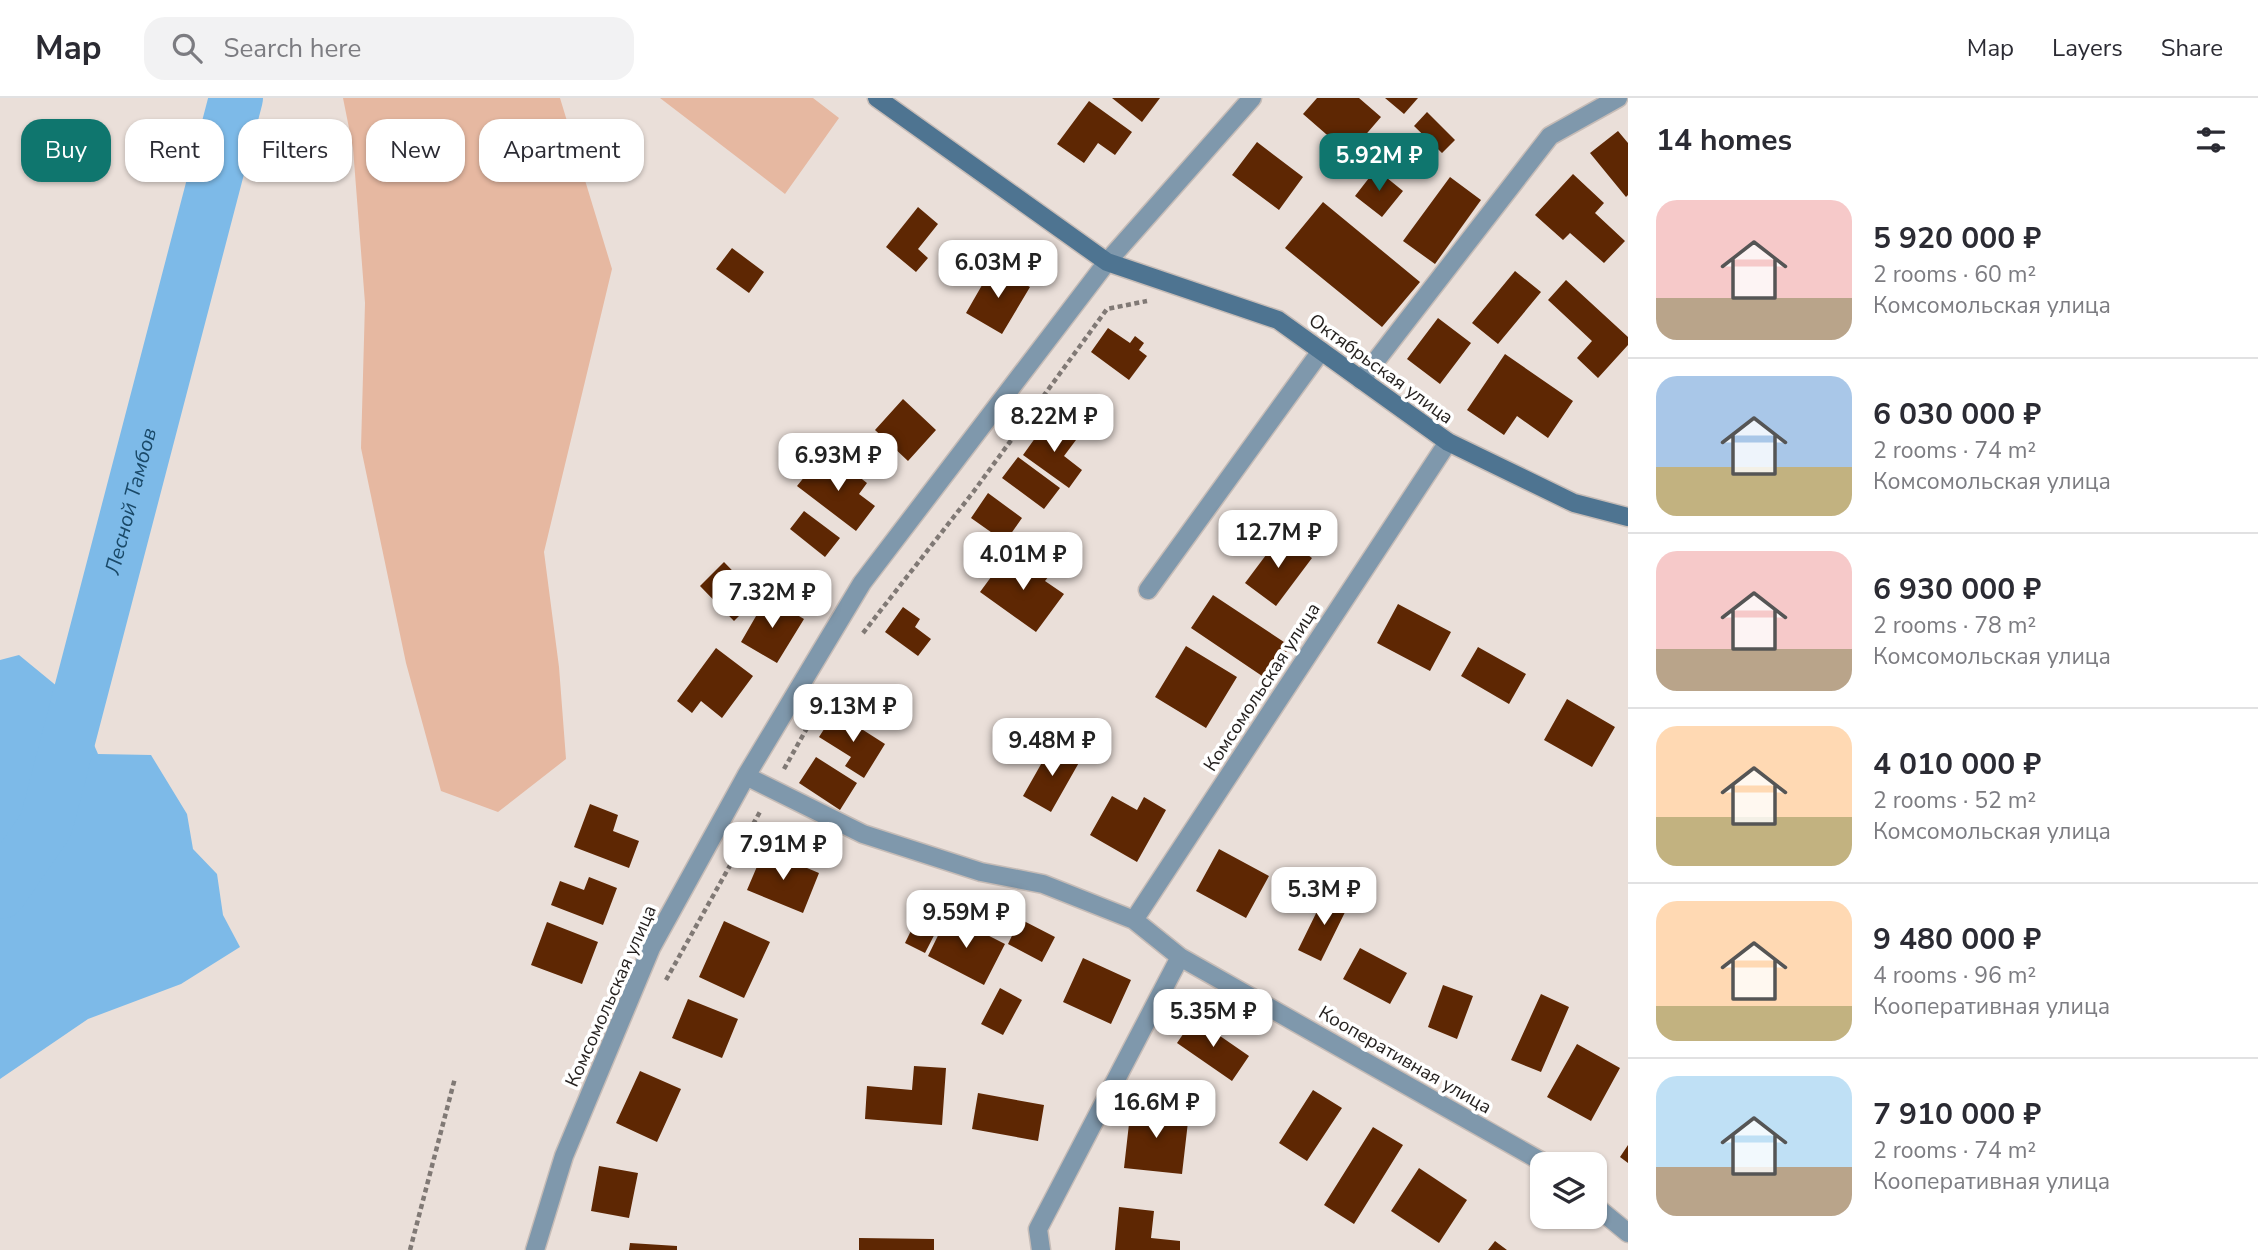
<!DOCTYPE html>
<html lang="en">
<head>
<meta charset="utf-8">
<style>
  body { margin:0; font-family:"Nunito Sans",sans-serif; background:#f2f2f3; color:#2b2b33; height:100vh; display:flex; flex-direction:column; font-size:26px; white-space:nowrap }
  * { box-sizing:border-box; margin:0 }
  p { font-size:23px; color:#7c7c81 }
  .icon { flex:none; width:38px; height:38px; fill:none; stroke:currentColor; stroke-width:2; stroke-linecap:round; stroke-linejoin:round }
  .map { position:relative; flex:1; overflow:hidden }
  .sheet { display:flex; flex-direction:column; background:#fff; width:630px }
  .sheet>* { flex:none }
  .top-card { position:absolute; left:21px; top:21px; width:665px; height:63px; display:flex; gap:14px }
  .buttons { position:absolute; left:1530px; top:1054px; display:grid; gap:14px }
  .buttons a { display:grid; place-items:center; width:77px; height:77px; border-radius:14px; background:#fff; box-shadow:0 2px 5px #0004; font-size:35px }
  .price { position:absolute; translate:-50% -60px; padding:0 16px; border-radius:14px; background:#fff; color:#222; font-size:23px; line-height:46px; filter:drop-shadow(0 2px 4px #0008) }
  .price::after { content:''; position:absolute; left:50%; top:42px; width:21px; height:16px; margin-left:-10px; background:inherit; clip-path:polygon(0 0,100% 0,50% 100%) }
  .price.selected { background:#0f766e; color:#fff }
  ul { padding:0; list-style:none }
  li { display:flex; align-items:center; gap:21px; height:175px; padding:0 28px }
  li+li { border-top:2px solid #e1e1e2 }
  li span { display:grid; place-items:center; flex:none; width:196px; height:140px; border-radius:21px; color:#555 }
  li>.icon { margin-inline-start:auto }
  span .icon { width:84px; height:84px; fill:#fffc; stroke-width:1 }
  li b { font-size:30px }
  h2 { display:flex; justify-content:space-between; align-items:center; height:84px; padding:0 28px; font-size:30px }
  .pill { padding:0 24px; border-radius:21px; background:#fff; box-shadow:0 2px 5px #0004; font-size:24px; line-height:63px }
  .pill.selected { background:#0f766e; color:#fff }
  header { display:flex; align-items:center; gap:42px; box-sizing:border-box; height:98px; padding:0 35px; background:#fff; border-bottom:2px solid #e1e1e2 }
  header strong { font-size:33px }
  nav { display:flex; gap:38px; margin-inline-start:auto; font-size:24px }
  .search { width:490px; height:63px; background:#f2f2f3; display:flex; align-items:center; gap:18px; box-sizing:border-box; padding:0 24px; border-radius:21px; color:#7c7c81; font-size:26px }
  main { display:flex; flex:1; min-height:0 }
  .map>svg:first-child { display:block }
</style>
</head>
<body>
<header>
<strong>Map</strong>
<div class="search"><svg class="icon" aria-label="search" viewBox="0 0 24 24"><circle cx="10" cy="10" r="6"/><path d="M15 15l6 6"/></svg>Search here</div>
<nav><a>Map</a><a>Layers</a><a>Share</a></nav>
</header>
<main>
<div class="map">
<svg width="1628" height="1152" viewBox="0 0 1628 1152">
  <rect width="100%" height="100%" fill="#eadfd9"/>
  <path fill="#e6b8a1" d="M343,0H560L612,171L544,454L559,569L566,661L498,714L441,693L406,565L361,350L365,205L353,50Z
    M660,0H813L839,20L785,96Z"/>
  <path fill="#7dbae8" d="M19,557L75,603L98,656L151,657L187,716L193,751L217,776L223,817L240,849L181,886L88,921L0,981V562Z"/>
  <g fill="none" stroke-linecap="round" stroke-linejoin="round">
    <path stroke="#7dbae8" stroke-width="54" id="s1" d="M0,794L46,727L236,0"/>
  </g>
  <path fill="#5e2703" d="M1112,0H1160L1142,24Z
    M1317,0H1359L1381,19L1349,56L1303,16Z
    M1385,0H1418L1404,16Z
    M1089,3L1132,34L1115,57L1098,45L1084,65L1057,46Z
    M1427,14L1455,42L1442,55L1414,28Z
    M1618,33L1628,45V97L1626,99L1590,55Z
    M1257,44L1303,79L1279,112L1232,77Z
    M1376,71L1403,93L1382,119L1355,98Z
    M1573,76L1604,105L1595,115L1625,143L1604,165L1570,135L1563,142L1535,117Z
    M1450,79L1481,102L1435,166L1403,143Z
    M1323,104L1420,184L1382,229L1285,150Z
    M918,109L938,126L918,151L928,160L916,174L886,149Z
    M732,150L764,174L749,195L716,171Z
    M993,168L1030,189L1002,236L966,215Z
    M1515,173L1541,194L1498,246L1472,225Z
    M1566,182L1628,239V247L1598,280L1577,260L1592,243L1548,202Z
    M1438,220L1471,245L1440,286L1407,261Z
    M1108,230L1130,245L1135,238L1144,245L1139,252L1147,258L1129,282L1091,254Z
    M1505,256L1573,303L1548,340L1517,318L1504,337L1467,312Z
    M903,301L936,332L908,363L875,332Z
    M1048,322L1076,342L1064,358L1082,372L1069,390L1023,357Z
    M1018,359L1060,390L1044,411L1002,380Z
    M818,362L832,373L839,363L867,385L859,396L875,408L856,433L797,388Z
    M988,395L1022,420L1005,444L971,420Z
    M804,413L840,440L825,459L790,431Z
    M1281,437L1312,460L1276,508L1245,485Z
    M1008,456L1018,463L1022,458L1049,478L1045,483L1064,496L1036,534L980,494Z
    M724,464L758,499L734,523L700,488Z
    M1213,497L1290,548L1268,582L1191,530Z
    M767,499L804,521L777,565L741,544Z
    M1398,506L1451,534L1430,573L1377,545Z
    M903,509L920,521L915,529L931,541L918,558L885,534Z
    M1186,548L1237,579L1206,630L1155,599Z
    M1478,549L1526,576L1509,606L1461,578Z
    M716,550L753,578L722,620L701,603L692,615L677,603Z
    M1567,601L1615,629L1592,669L1544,642Z
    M835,614L885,646L864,680L845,668L851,659L819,639Z
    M1053,645L1081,661L1051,714L1023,698Z
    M816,659L857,685L840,712L799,685Z
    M1112,698L1137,712L1144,699L1166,712L1137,764L1090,737Z
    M590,706L618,717L613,733L639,743L629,770L574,749Z
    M1219,751L1269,778L1246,820L1196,793Z
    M764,752L819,775L803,815L747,792Z
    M589,779L617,790L603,827L551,807L560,783L584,792Z
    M1326,795L1349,806L1321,863L1298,852Z
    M924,806L945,816L925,855L905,845Z
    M948,817L1005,846L984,887L928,858Z
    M1020,821L1055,839L1042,864L1008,846Z
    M724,823L770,844L744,900L699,879Z
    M547,824L598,844L582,886L531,867Z
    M1360,850L1407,875L1390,906L1343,881Z
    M1083,860L1131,882L1111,926L1063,904Z
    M1443,887L1473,898L1457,941L1428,929Z
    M1000,890L1022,902L1003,937L981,926Z
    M1541,896L1569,909L1541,974L1511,962Z
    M688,901L738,921L722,960L672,940Z
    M1194,920L1249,958L1232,983L1177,945Z
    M1577,946L1620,970L1591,1023L1547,999Z
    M914,968L946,970L942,1027L865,1021L867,988L912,992Z
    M640,973L681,991L657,1044L616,1025Z
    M1313,992L1342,1010L1307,1063L1279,1045Z
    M978,995L1044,1007L1038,1043L972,1031Z
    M1131,1008L1189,1015L1182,1076L1124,1070Z
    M1373,1029L1403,1047L1354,1126L1324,1107Z
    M1628,1047V1065L1620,1059Z
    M599,1068L638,1075L629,1120L591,1113Z
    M1419,1070L1467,1102L1439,1145L1391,1113Z
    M1119,1109L1154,1113L1151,1140L1180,1143V1152H1115Z
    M859,1140L934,1141V1152H859Z
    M1495,1143L1507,1152H1488Z
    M630,1145L677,1148V1152H629Z"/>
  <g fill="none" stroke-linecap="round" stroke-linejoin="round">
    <g stroke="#c6bcb7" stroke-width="21">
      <path id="lane" d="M1148,492L1321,253"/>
    </g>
    <g stroke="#c6bcb7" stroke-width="21">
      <path id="street" d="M1361,282L1550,38L1618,0
        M746,678L863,736L981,774L1043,786L1134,822L1180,859L1546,1066
        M1134,822L1448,344
        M1594,1107L1628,1135
        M535,1152L564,1058L651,850L746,678L862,485L1107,164L1252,0
        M1041,1152L1038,1131L1180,859"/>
    </g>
    <g stroke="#c6bcb7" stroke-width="21">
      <path id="secondary" d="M877,0L1107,164L1278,222L1448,344L1574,405L1628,419"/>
    </g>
    <path stroke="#807975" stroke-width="4.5" stroke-dasharray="5 3.5" stroke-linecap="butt" d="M863,535L974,393L1107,211L1147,203
      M784,671L816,614
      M666,882L761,712
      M410,1152L455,980"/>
    <use href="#lane" stroke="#7f98ac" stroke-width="18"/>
    <use href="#street" stroke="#7f98ac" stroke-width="18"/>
    <use href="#secondary" stroke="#4e7491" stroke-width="18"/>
  </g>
  <g text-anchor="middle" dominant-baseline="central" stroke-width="7" stroke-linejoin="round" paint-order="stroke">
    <g font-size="19" fill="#231f1d" stroke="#fff">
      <text transform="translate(1381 271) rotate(36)">Октябрьская улица</text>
      <text transform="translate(1262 589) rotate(-57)">Комсомольская улица</text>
      <text transform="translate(611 898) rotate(-66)">Комсомольская улица</text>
      <text transform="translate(1405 962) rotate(30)">Кооперативная улица</text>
    </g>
    <g font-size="21" font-style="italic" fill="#1a4968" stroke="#fff">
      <text stroke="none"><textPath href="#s1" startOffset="416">Лесной Тамбов</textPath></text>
    </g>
  </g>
</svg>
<div class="buttons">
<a><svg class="icon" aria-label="layers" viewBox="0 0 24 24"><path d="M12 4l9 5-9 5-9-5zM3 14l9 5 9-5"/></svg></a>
</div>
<b class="price selected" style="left:1379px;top:95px">5.92M ₽</b>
<b class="price" style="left:998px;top:202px">6.03M ₽</b>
<b class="price" style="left:1054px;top:356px">8.22M ₽</b>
<b class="price" style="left:838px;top:395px">6.93M ₽</b>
<b class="price" style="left:1278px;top:472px">12.7M ₽</b>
<b class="price" style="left:1023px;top:494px">4.01M ₽</b>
<b class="price" style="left:772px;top:532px">7.32M ₽</b>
<b class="price" style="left:853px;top:646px">9.13M ₽</b>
<b class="price" style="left:1052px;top:680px">9.48M ₽</b>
<b class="price" style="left:783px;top:784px">7.91M ₽</b>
<b class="price" style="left:1324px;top:829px">5.3M ₽</b>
<b class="price" style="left:966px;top:852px">9.59M ₽</b>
<b class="price" style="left:1213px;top:951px">5.35M ₽</b>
<b class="price" style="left:1156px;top:1042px">16.6M ₽</b>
<div class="top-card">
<a class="pill selected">Buy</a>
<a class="pill">Rent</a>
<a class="pill">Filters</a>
<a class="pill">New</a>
<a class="pill">Apartment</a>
</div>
</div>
<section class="sheet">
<h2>14 homes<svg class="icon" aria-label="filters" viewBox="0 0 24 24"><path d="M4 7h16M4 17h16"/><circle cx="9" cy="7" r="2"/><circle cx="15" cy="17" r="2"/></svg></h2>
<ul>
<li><span style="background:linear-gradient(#f6c9c9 70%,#b9a48a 0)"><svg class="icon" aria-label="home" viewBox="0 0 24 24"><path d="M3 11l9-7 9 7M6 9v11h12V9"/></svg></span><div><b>5 920 000 ₽</b><p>2 rooms · 60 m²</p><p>Комсомольская улица</p></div></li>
<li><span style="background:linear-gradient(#a9c7e8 65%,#c2b280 0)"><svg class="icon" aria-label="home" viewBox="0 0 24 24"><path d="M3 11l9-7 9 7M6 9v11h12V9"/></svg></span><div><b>6 030 000 ₽</b><p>2 rooms · 74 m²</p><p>Комсомольская улица</p></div></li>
<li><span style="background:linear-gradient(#f6c9c9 70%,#b9a48a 0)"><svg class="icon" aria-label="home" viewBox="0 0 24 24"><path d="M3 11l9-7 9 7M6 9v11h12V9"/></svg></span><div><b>6 930 000 ₽</b><p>2 rooms · 78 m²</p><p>Комсомольская улица</p></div></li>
<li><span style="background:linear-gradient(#ffd9b3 65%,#c2b280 0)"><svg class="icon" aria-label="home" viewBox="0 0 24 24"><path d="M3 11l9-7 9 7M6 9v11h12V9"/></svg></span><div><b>4 010 000 ₽</b><p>2 rooms · 52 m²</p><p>Комсомольская улица</p></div></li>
<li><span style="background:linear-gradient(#ffd9b3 75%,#c2b280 0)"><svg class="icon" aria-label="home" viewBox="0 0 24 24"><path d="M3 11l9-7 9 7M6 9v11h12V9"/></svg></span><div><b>9 480 000 ₽</b><p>4 rooms · 96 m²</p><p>Кооперативная улица</p></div></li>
<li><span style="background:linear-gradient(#bfe0f5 65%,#b9a48a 0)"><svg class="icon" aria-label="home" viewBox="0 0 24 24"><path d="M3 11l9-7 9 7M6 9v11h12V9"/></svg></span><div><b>7 910 000 ₽</b><p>2 rooms · 74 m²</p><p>Кооперативная улица</p></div></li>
</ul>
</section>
</main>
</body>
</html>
